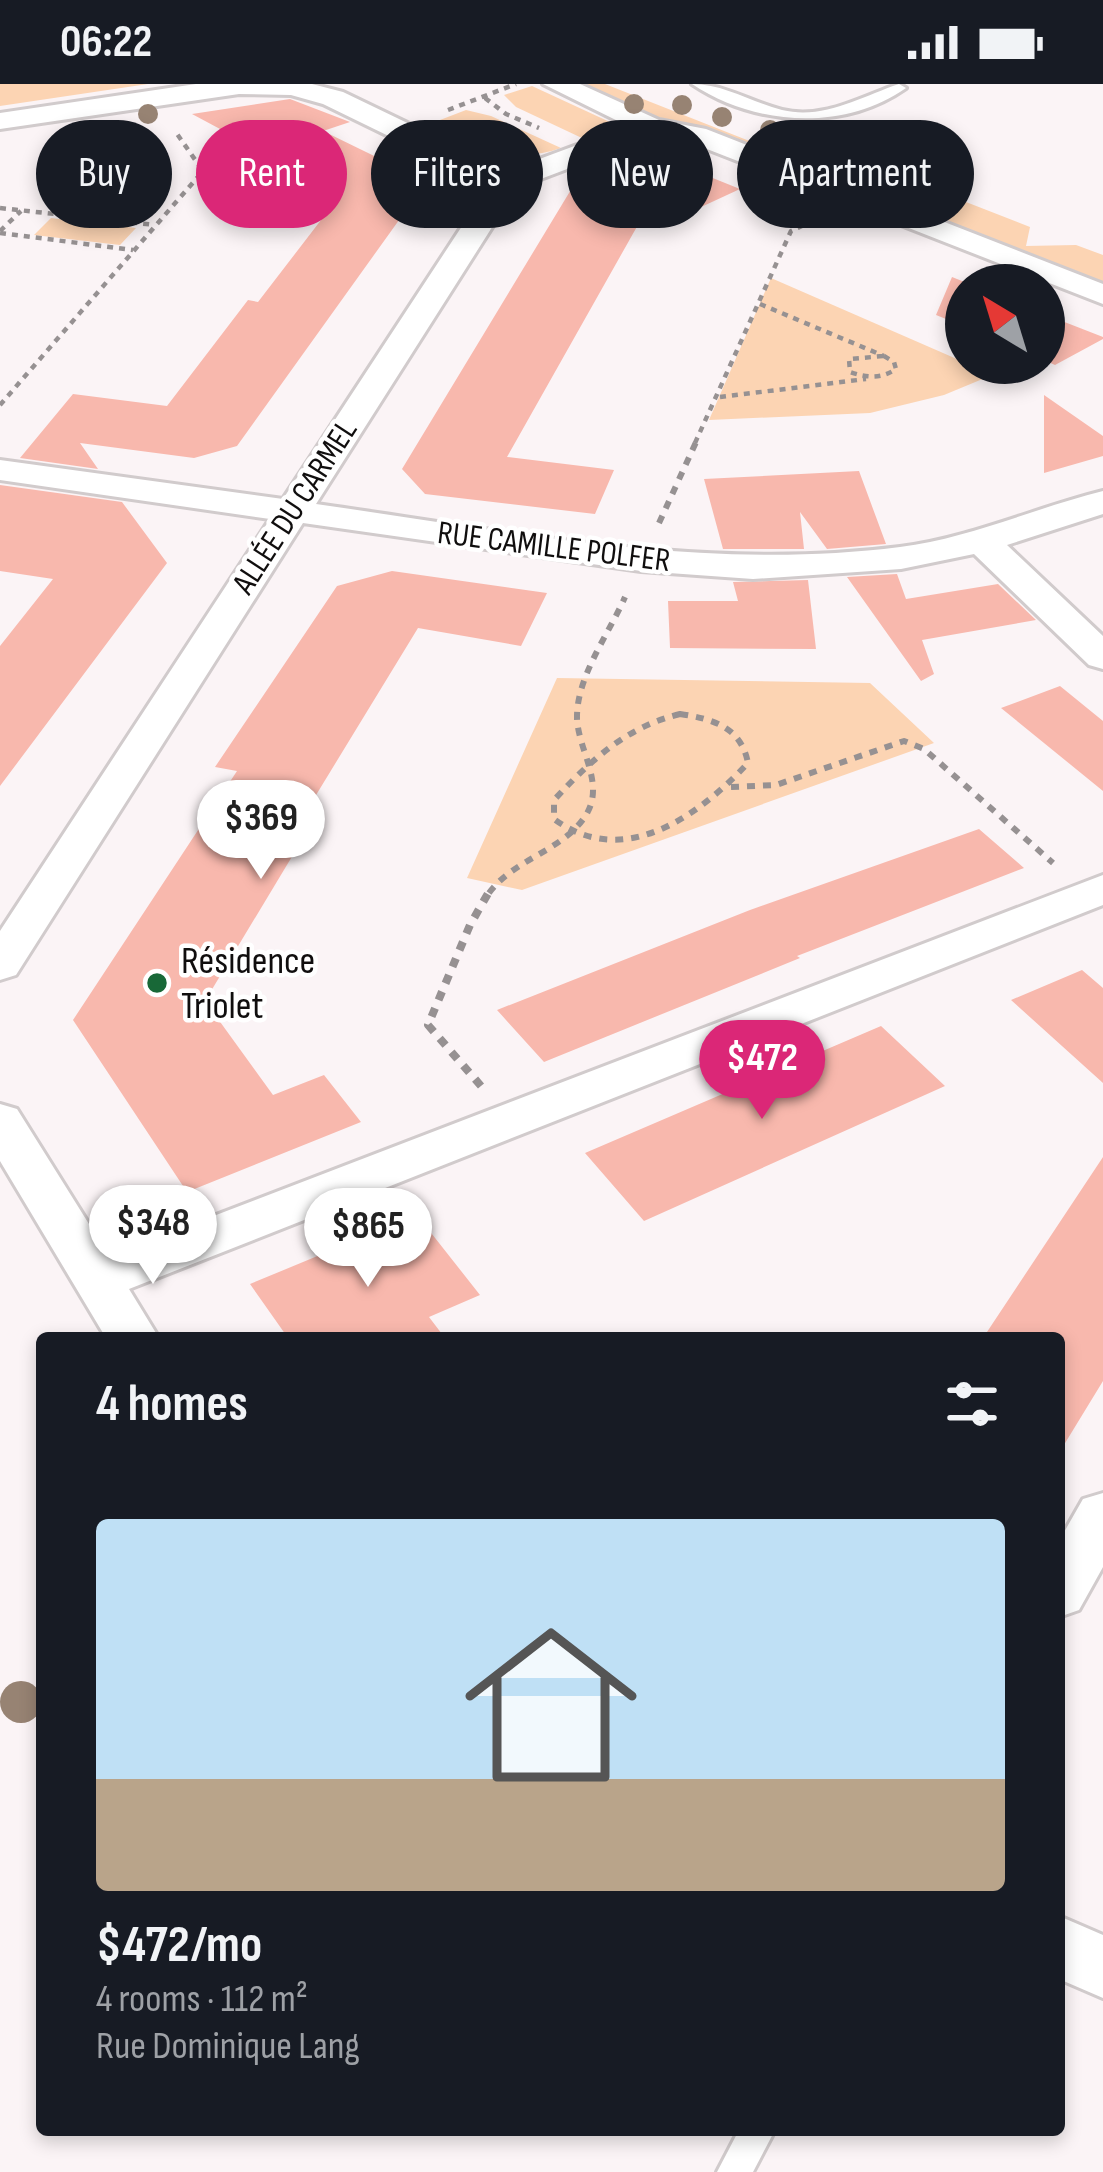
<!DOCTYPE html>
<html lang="en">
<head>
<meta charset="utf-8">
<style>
  body { margin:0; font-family:"Sofia Sans Condensed",sans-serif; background:#20242c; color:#f1f3f6; height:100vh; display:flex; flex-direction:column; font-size:45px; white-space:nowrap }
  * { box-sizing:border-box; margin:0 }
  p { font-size:39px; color:#9ea1a6 }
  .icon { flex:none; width:66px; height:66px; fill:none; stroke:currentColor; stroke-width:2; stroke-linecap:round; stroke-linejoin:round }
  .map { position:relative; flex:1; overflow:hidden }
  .sheet { position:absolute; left:36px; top:1248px; width:1029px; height:804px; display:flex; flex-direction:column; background:#171b24; border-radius:12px; box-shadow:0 6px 18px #0003 }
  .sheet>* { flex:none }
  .guide { position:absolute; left:36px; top:36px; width:1032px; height:108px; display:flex; gap:24px }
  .needle { width:78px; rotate:322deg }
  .tools { position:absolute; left:945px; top:180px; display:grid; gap:24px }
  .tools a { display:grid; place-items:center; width:120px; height:120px; border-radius:50%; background:#171b24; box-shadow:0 6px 18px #0003; font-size:60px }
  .price { position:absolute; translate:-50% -102px; padding:0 27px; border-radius:42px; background:#fff; color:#222; font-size:39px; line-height:78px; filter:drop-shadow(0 3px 6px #0008) }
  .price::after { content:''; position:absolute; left:50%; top:72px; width:36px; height:27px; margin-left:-18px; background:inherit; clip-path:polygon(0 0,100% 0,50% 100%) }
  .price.active { background:#db2777; color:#fff }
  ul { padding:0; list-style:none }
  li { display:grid; align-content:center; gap:24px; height:636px; padding:0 60px }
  li span { display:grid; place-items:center; height:372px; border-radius:12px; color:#555 }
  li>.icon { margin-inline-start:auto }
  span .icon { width:216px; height:216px; fill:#fffc; stroke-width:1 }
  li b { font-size:51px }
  h2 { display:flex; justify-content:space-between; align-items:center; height:144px; padding:0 60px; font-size:51px }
  .pill { padding:0 42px; border-radius:54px; background:#171b24; box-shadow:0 6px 18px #0003; font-size:42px; line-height:108px }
  .pill.active { background:#db2777; color:#fff }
  .status { display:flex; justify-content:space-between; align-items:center; height:84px; padding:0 60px; background:#171b24; direction:ltr }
  .status svg { height:33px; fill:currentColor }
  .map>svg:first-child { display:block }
</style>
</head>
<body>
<div class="status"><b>06:22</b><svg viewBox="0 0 49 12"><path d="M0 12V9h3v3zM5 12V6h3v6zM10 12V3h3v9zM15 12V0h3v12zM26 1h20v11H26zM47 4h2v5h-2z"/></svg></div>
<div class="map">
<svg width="1103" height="2088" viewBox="0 0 1103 2088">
  <rect width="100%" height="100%" fill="#fbf4f6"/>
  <path fill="#fcd4b3" d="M0,0H148L0,22Z
    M578,0H605L820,85L871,81L1030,143L1026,162L1076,161L1103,171V203L669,40Z
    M532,2L612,39L616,45L584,55L516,23L504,11Z
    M466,26L491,32L561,64C515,81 467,62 427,41Z
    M109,102L137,104L143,114C121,133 74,126 49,115Z
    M51,134L136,144L120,161L34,151Z
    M771,194L966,279L997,289L944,311L870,329L709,336Z
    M557,594L870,599L934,659L522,806L467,794Z"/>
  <path fill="#f8b8ad" d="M290,15L350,38L323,47L407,88L417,111L237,362L194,374L80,359L98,385L20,374L73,310L167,322L248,216L258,218L341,110L192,30Z
    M677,60L682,61L673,78L740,105L686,130L652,116L507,373L614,386L595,430L425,410L402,385L572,104L600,93L581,84L637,63L654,70Z
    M952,193L972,201H966V243L936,231Z
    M1044,230L1103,253V255L1055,281L1044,276Z
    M1044,311L1103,352V372L1044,389Z
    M859,387L886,460L827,465L800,428L804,465H723L704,395Z
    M0,401L122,418L167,479L0,702V562L53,495L0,487Z
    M392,487L547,509L521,562L418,544L302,734L314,736L205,917L273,1011L324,991L361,1038L187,1108L73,936L237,687L215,683L337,502Z
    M897,490L906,515L998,500L1036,536L922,556L934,590L921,597L847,493Z
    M808,496L816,565L670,564L668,517H738L733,498Z
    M1060,602L1103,637V707L1001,624Z
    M979,745L1024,784L797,872L800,874L544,978L497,926L750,826Z
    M1082,886L1103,904V999L1011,916Z
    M881,942L945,1002L644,1137L585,1069Z
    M1103,1073V1297L1059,1369V1254H983Z
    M385,1144L396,1159L428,1145L480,1211L429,1233L445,1254H288L250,1200Z"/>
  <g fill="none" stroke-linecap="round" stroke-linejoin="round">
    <g stroke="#d1cbcc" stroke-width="6">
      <path id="service" d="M692,0C724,0 751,18 782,26C824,36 860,13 899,0L906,4C843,48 755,42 692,0Z
        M739,2046H775L753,2088H717Z"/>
    </g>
    <g stroke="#d1cbcc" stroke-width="6">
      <path id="minor" d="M196,0H312L343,8L507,87L628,42L543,0H580L659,36L706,45L1103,200V220L689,58L654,52L517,104L316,420C509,447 704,488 900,463C970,454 1035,424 1103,407V430L1007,461L1103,552V585L1089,581L974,470L901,485L753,495L641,487L303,439L16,891L0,896V847L270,435L0,396V376L283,415L489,101L323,20L291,11L239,10L0,45V29Z
        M1103,791V821L129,1205L159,1254H106L0,1077V1020L17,1025L109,1172Z
        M1103,1409V1483L1079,1526L1059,1533V1457L1083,1415Z
        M1059,1832L1103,1851V1914L1059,1895Z"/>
    </g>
    <path stroke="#969192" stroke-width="4.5" stroke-dasharray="6 6" stroke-linecap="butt" d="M485,14L506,30L539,44
      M448,26L516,0
      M0,124L155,141
      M0,147L21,127
      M0,149L133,166
      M760,220L884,272
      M884,272L894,278L896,285C881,295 867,294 850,288L849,275Z
      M720,313L866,295
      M0,321L203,87L175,47
      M695,359L791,147L813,137"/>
    <path stroke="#969192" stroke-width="6" stroke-dasharray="8 8" stroke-linecap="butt" d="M659,439L697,356
      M680,630C713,635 741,643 748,679C698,733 623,786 554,735V716C591,676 626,643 680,630Z
      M731,703L776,701L904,657L924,665L1053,779
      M489,809C514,775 560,768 584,734C607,702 579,669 577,635C576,593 609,550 625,513"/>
    <path stroke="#969192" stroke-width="8" stroke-dasharray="9 9" stroke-linecap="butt" d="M481,1002L428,941L470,841L490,806"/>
    <use href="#service" fill="#fff" fill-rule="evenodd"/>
    <use href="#minor" fill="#fff" fill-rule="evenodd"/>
  </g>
  <g fill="#978373">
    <circle cx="634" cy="20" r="10"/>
    <circle cx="682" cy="21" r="10"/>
    <circle cx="148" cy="30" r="10"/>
    <circle cx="722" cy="33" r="10"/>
    <circle cx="770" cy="46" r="10"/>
    <circle cx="634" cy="61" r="10"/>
    <circle cx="507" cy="79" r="10"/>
    <circle cx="581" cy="81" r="10"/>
    <circle cx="21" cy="1618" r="21"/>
  </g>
  <circle fill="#186837" stroke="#fff" stroke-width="4.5" cx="157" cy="899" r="12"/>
  <g text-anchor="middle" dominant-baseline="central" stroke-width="9" stroke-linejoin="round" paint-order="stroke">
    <g font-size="33" fill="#100e0e" stroke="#fff">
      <text transform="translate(295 423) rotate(-57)">ALLÉE DU CARMEL</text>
      <text transform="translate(554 463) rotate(7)">RUE CAMILLE POLFER</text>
    </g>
    <g font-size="39" fill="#100e0e" stroke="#fff" text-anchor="start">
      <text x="181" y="877">Résidence<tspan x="181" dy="45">Triolet</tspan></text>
    </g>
  </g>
</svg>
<div class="tools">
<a><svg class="needle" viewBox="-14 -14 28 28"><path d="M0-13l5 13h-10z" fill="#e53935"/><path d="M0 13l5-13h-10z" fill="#9ea1a6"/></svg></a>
</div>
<b class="price" style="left:261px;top:798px">$369</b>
<b class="price active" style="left:762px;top:1038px">$472</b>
<b class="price" style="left:153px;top:1203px">$348</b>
<b class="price" style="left:368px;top:1206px">$865</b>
<div class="guide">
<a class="pill">Buy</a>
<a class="pill active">Rent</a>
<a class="pill">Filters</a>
<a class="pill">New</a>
<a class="pill">Apartment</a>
</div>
<section class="sheet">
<h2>4 homes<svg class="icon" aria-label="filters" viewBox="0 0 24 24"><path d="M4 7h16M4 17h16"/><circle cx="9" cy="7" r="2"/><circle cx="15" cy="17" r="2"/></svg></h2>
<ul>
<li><span style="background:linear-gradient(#bfe0f5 70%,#b9a48a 0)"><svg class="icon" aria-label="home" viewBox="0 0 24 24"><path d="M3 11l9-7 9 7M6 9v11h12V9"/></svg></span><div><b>$472/mo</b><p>4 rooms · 112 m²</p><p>Rue Dominique Lang</p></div></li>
</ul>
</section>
</div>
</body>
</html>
